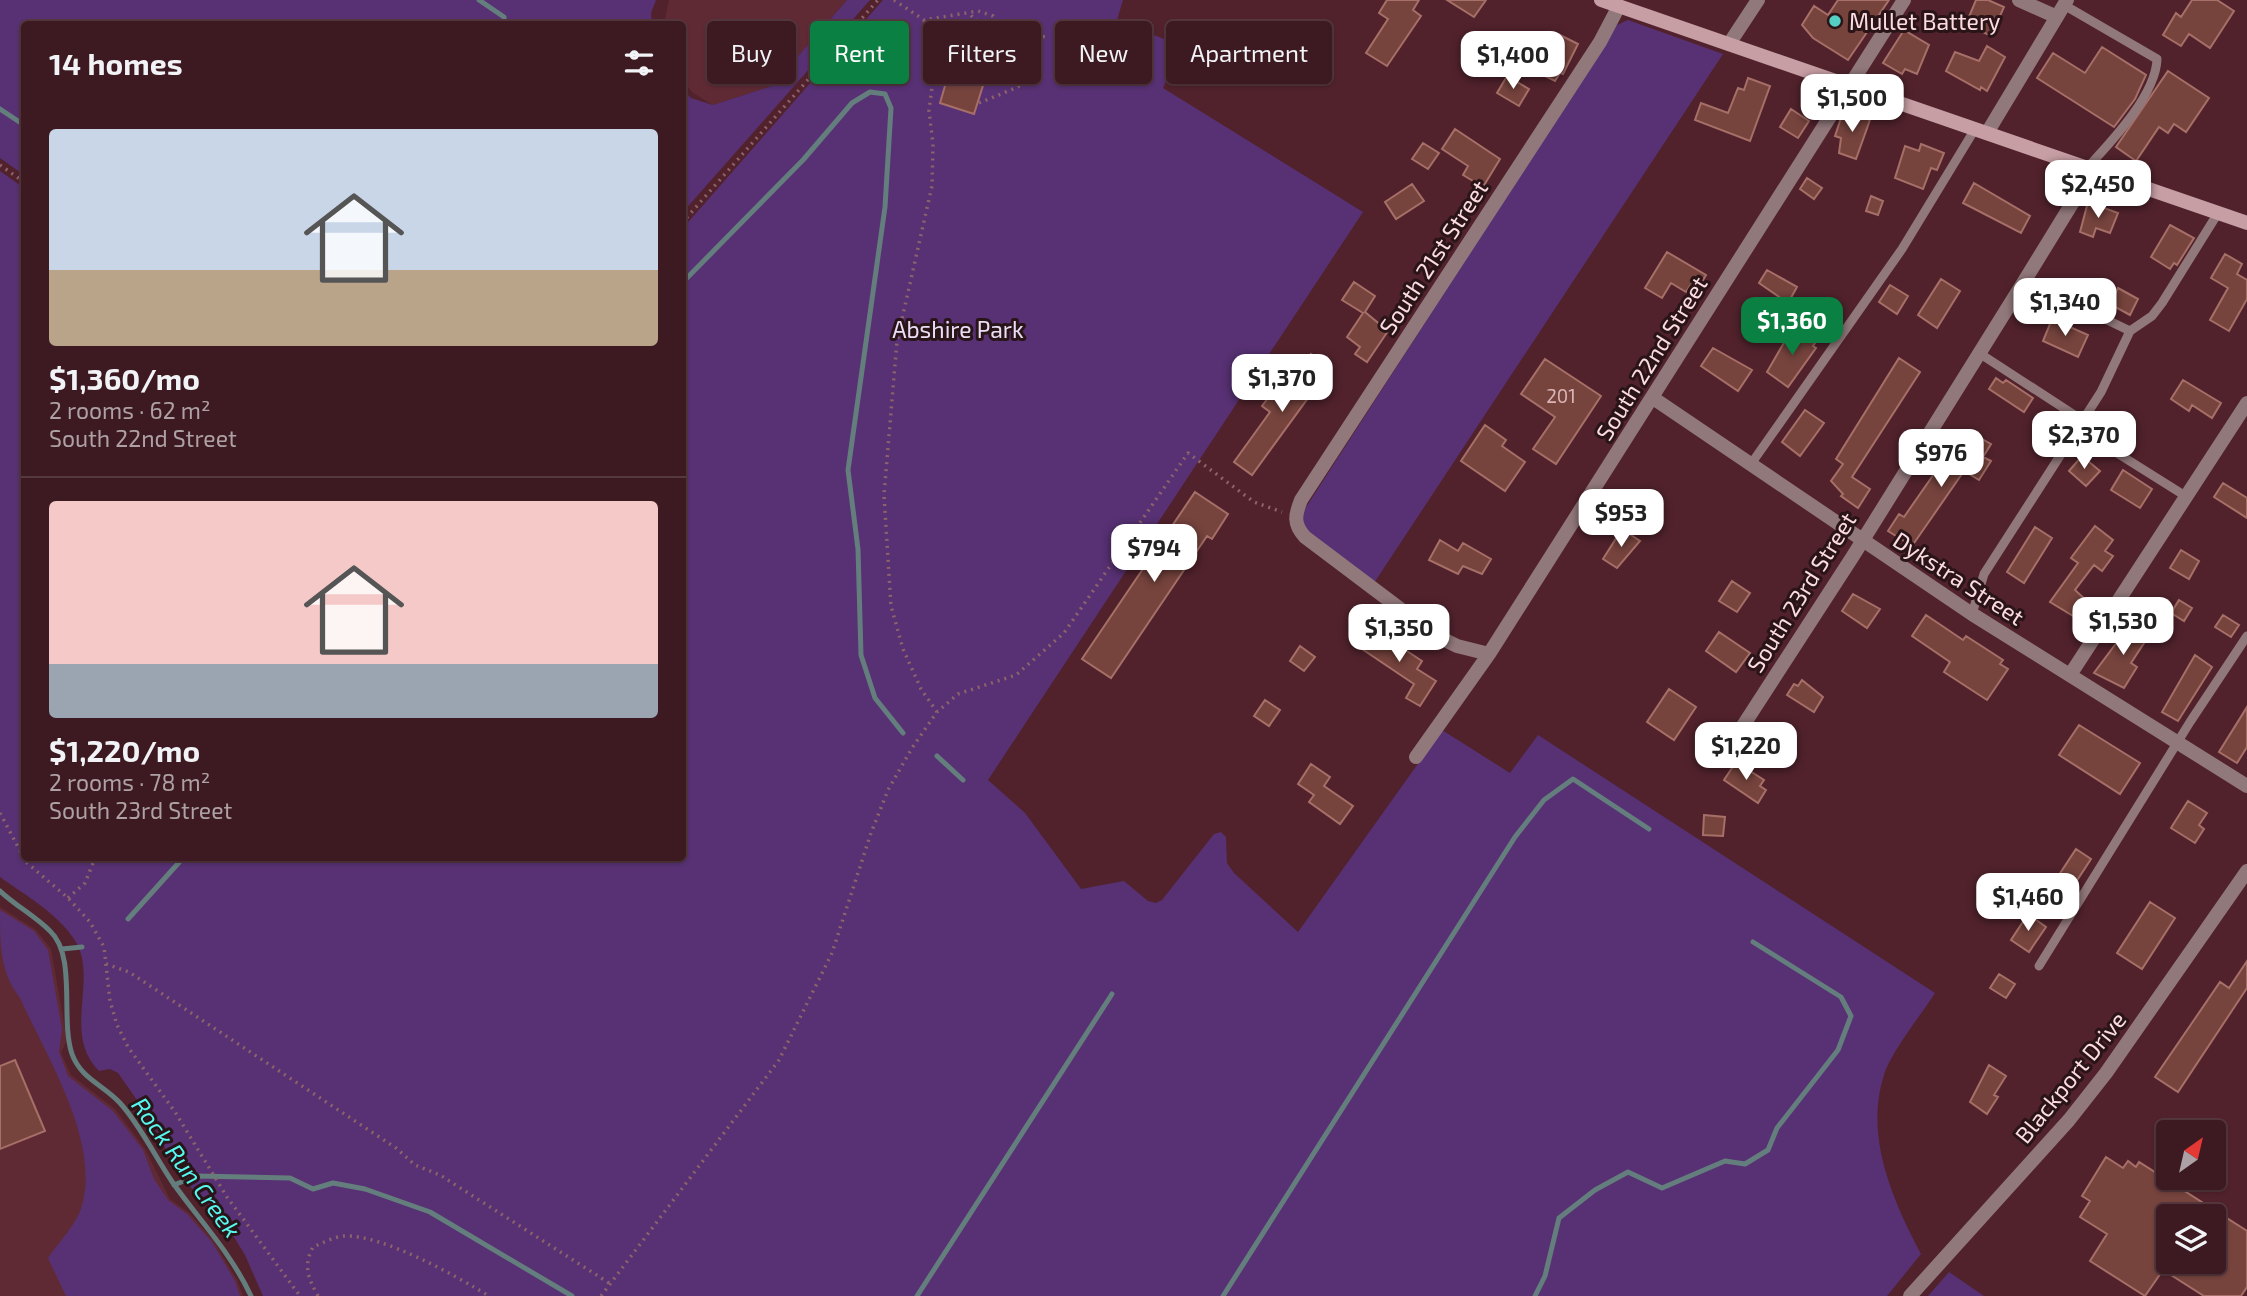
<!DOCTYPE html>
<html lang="en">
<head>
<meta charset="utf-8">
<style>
  body { margin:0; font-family:"Exo 2",sans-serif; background:#44232a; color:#f1f3f6; height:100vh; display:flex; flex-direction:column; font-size:26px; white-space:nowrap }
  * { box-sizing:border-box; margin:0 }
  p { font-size:23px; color:#ada1a5 }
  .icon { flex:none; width:38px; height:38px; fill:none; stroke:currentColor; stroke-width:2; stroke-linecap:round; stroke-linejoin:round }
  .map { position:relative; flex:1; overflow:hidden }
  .drawer { position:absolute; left:21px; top:21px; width:665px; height:840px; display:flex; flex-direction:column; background:#3d1a21; border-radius:7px; box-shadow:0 2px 5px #0004,0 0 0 2px #56383f }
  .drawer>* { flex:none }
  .hud { position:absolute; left:707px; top:21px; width:665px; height:63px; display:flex; gap:14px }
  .needle { width:46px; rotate:34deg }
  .tools { position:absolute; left:2156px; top:1120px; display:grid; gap:14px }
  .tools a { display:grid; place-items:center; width:70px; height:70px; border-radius:7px; background:#3d1a21; box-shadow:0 2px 5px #0004,0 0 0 2px #56383f; font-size:35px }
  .price { position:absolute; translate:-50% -60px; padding:0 16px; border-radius:14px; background:#fff; color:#222; font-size:23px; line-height:46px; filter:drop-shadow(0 2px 4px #0008) }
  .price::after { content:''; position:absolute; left:50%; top:42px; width:21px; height:16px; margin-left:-10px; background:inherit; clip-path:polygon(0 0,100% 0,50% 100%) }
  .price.current { background:#0b8043; color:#fff }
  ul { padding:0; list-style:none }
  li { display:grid; align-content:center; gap:14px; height:371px; padding:0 28px }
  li+li { border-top:2px solid #56383f }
  li span { display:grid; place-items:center; height:217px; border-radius:7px; color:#555 }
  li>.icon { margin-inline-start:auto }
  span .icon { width:126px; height:126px; fill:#fffc; stroke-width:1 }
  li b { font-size:30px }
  h2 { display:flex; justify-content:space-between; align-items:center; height:84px; padding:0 28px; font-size:30px }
  .pill { padding:0 24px; border-radius:7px; background:#3d1a21; box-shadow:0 2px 5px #0004,0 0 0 2px #56383f; font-size:24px; line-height:63px }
  .pill.current { background:#0b8043; color:#fff }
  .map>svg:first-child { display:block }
</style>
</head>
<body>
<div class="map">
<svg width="2247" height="1296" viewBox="0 0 2247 1296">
  <rect width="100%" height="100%" fill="#51222c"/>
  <path fill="#602a35" d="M669,0H847L772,86L713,105L693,93L683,82L682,24H664Z
    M0,907L36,930L51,949L65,1029L66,1042L61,1053L71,1075L115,1109L145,1149L170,1199L189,1213L213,1240L237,1280L243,1296H0Z"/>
  <path fill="#573173" d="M0,0H656L651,13L652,24H24V175L0,158Z
    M847,0H870L683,212V90L691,98L713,105L772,86Z
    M883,0H1123L1117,20L1181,46L1163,88L1363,212L988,780L1025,813L1081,889L1124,881L1148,901L1156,903L1162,900L1214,834L1221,832L1226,837L1227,863L1234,873L1298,932L1442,730L1510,773L1538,735L1935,993C1921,1015 1891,1052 1884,1075C1864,1136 1893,1201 1921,1254L1887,1296H263L245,1255L221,1216L197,1195L174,1166L153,1123L118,1073L110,1069L99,1071C61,1033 100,977 74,939C57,913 25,895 0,877V171L24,188V858H682L683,228Z
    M1628,20L1723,54L1374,583L1303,527L1301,515L1617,25Z
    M0,910L34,931L48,950L62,1029L59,1052L68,1076L113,1111L143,1150L154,1179L168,1200L187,1214L212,1242L235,1281L240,1296H66L48,1258C58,1243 75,1226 81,1209C102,1143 47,1058 20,998C0,972 0,944 0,910Z
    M1949,1272L1984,1296H1928Z"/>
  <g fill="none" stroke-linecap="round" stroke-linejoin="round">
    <path stroke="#637e7c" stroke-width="5" d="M479,0L504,17L505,24
      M0,109L24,125
      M682,283L803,160L852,103L870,92L885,94L891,108L885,207L848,470L858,549L861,655L875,698L903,733
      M937,756L963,780
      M0,891C16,906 35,916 50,931C77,956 60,1019 72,1054C81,1079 104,1085 120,1103C141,1126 155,1157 173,1183C200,1221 231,1253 251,1296
      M128,919L183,858
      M62,949L82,947
      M174,1185L196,1176L290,1178L313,1189L333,1183L365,1189L430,1212L572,1296
      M917,1296L1112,994
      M1223,1296L1515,837L1544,800L1573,779L1649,829
      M1535,1296L1545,1276L1559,1218L1595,1190L1628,1172L1662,1188L1725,1161L1745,1164L1768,1150L1777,1128L1838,1050L1851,1016L1841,997L1753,942"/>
  </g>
  <path fill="#76433d" stroke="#a66f67" stroke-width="2" fill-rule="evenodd" d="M1387,0H1419L1413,10L1421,16L1387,66L1366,53L1388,19L1379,13Z
    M1447,0H1486L1474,17Z
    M1838,0H1889L1848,60L1813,38L1802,25L1814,6L1828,15Z
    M1976,0H1988L2004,7L1991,36L1966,24Z
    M2192,0H2217L2234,11L2210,48L2189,34L2181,46L2163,35L2176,13L2181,17Z
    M1904,30L1929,45L1917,74L1905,69L1902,74L1883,63Z
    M1560,35L1578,44L1563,74L1560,73L1555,81L1541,74Z
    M1987,46L2005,57L1987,91L1981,87L1980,90L1946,71L1955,52L1979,61Z
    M2102,47L2146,75L2135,99L2114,127L2037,78L2053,53L2085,73Z
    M958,67L986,76L974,114L940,103L947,79L953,81Z
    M2168,71L2209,98L2186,132L2174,124L2168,133L2159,127L2136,161L2116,147Z
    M1507,76L1529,89L1519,106L1497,93Z
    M1748,78L1770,86L1750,141L1695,120L1701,103L1728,113L1738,88L1744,90Z
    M1791,109L1809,121L1798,138L1780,127Z
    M1848,113L1870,120L1856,159L1839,153L1841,138L1835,136L1841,118Z
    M1455,129L1500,159L1483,187L1463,175L1468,166L1442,149Z
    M1423,143L1439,153L1428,169L1412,159Z
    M1921,144L1944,153L1937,170L1931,168L1923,189L1895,178L1905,146L1919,151Z
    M1807,178L1822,188L1814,199L1800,189Z
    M1974,183L2030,216L2021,233L1963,203Z
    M1412,184L1424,201L1396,219L1385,202Z
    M1871,196L1883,201L1878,215L1866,211Z
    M2088,202L2118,213L2110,233L2096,228L2093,237L2080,232Z
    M2170,225L2194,238L2177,265L2174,263L2170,269L2151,257Z
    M1667,252L1706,275L1697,290L1690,286L1686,292L1671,283L1662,298L1645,288Z
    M2225,254L2242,264L2237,274L2247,280V299L2229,331L2210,320L2228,288L2211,278Z
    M1767,270L1797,287L1788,303L1759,283Z
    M1941,279L1960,291L1937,328L1918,315Z
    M1354,282L1375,296L1365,312L1388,331L1367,362L1355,354L1360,347L1347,337L1363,313L1342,300Z
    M1890,285L1908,296L1897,314L1879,302Z
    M2118,288L2138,299L2130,315L2110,304Z
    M2052,319L2088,335L2078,357L2043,341Z
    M1793,327L1815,343L1813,346L1816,348L1788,387L1767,372Z
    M1713,348L1752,370L1738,391L1701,366Z
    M1311,354L1330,368L1252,475L1234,462L1270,412L1262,406L1271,394L1279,400Z
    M1899,358L1920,372L1852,477L1870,489L1858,508L1841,496L1843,494L1831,481L1843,464L1836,459Z
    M1545,359L1601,396L1556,464L1533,449L1555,417L1521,394Z
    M1996,378L2003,383L2006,380L2033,398L2024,412L1989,389Z
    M2183,380L2221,403L2212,418L2192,405L2189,411L2171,399Z
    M1805,410L1824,423L1800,456L1782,442Z
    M1485,425L1506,440L1502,446L1525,462L1505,491L1461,461Z
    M1975,435L1991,444L1983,457L1991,461L1979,480L1964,471L1912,546L1888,531L1899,514L1904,517L1936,471L1941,474L1960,443L1967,448Z
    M2082,456L2100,471L2086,486L2069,471Z
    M2123,470L2152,489L2140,508L2111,490Z
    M2223,483L2247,498V518L2214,497Z
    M1195,492L1228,514L1212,539L1207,536L1111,678L1082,659Z
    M2095,526L2113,540L2105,551L2113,556L2102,571L2094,565L2075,590L2089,603L2078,619L2050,602L2078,563L2071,558Z
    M2035,527L2052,538L2024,583L2007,572Z
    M1622,529L1640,541L1617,568L1603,559Z
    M1440,540L1458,551L1463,543L1491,559L1482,574L1463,566L1458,574L1429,560Z
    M2181,550L2199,561L2189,579L2170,568Z
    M1732,581L1750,593L1737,612L1719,601Z
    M1853,594L1880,609L1867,628L1842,611Z
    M2179,600L2192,608L2184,621L2171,613Z
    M1926,615L1963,640L1966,636L2003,660L2000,664L2008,669L1987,700L1944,672L1950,662L1912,636Z
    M2223,615L2239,625L2231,637L2215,627Z
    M2132,622L2150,634L2131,663L2137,667L2124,688L2094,673Z
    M1372,628L1422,661L1417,669L1436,681L1420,706L1406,698L1414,684L1359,647Z
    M1719,632L1750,653L1736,672L1706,651Z
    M1300,646L1315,657L1304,671L1290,661Z
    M2195,655L2212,667L2178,721L2162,712Z
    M1802,680L1823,697L1814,712L1787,695L1794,684L1798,686Z
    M1669,689L1696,707L1674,740L1647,722Z
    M1265,700L1280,710L1269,726L1254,716Z
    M2247,707V747L2237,763L2219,752Z
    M2079,725L2140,763L2120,794L2059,755Z
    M1736,762L1764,780L1760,786L1766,790L1758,803L1724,780Z
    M1311,764L1330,777L1324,786L1353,806L1340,824L1309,802L1314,795L1298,784Z
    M2188,801L2207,813L2199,825L2204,829L2195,843L2171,828Z
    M1704,815L1725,817L1723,836L1703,835Z
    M2076,849L2091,859L2072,888L2057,878Z
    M2150,902L2175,918L2142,969L2117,953Z
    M2028,914L2046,927L2029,952L2011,940Z
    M2247,961V988L2178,1092L2155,1077L2220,982L2229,988Z
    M1999,974L2015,984L2006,998L1990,988Z
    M15,1060L45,1131L0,1149V1066Z
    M1989,1065L2006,1076L1994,1095L1998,1097L1987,1114L1970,1102Z
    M2106,1157L2123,1168L2128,1161L2136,1167L2139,1162L2247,1231V1287L2241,1296H2204L2163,1270L2145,1296L2090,1261L2107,1234L2080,1217L2090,1201L2082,1196ZM2168,1216H2214V1262H2168Z"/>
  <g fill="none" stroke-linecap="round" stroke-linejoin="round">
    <path stroke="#8d636b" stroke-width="3.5" stroke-dasharray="2 5" stroke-linecap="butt" d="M894,0L924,20L978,11L993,16L996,22L991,25L975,20L970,14
      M924,20L934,71L929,111L933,144L932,186L897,341L884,495L891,606L903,649L921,689L937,712
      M996,22L1048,38
      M979,103L1018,87L1041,59
      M0,165L24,182
      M682,223L878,0
      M0,813L26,862L68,898L90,922L104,947L110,1001L117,1025L128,1047L175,1112L227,1197L300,1296
      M68,898L85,883L95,858
      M106,964L129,972L396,1148L415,1165L440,1175L609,1283
      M318,1296C308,1278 303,1266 313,1247C323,1243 333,1237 344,1236C382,1234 456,1276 489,1296
      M601,1296L779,1060L832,953L871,833L888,790L912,748L937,712L958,694L1016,675L1064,633L1188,453L1254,502L1282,512"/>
    <path stroke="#91787b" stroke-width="9" d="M2064,5L2157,59C2156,95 2111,142 2087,168
      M2025,280L2130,331
      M1979,353L2082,420L2109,448L2187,497
      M1751,464L1902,249L1975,129
      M1972,614L1984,574L2101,392L2130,331L2152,316L2162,303L2218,213
      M2039,966L2190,722L2247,636"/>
    <path stroke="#91787b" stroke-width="14" d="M2019,0L2057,17
      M1619,6L1600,42L1301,500C1295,515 1293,524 1305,537L1435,635L1457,646L1489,654L1904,0
      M1729,44L1758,0
      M1987,133L2067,0
      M1653,398L1972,614L2247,786
      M2070,675L2247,403
      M1726,752L1853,556L2025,280L2076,197L2087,168
      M1416,757L1489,654
      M1910,1296L2069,1120L2106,1073L2247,871"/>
    <path stroke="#c69ea4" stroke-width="14" d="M1601,0L2247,223"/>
  </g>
  <circle fill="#55cec4" stroke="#291418" stroke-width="2.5" cx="1835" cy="21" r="7"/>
  <g text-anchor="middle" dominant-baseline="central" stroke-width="6" stroke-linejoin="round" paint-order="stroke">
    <g font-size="19" fill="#dab6b7">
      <text x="1561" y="395">201</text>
    </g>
    <g font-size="23" fill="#fcdce0" stroke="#291418" text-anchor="start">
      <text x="1849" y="21">Mullet Battery</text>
    </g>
    <g font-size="23" fill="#fcdce0" stroke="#291418">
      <text transform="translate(1433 257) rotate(-57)">South 21st Street</text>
      <text transform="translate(1651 358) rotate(-58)">South 22nd Street</text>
      <text transform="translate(1959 578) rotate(33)">Dykstra Street</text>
      <text transform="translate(1801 592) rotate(-58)">South 23rd Street</text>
      <text transform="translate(2070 1077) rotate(-51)">Blackport Drive</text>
    </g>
    <g font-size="23" fill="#eadef6" stroke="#291418">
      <text x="958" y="329">Abshire Park</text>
    </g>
    <g font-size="24" font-style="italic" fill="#55f9ee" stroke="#291418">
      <text transform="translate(187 1167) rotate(54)">Rock Run Creek</text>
    </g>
  </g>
</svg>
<div class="tools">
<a><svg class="needle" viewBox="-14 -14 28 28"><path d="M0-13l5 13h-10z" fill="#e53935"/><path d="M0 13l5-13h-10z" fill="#ada1a5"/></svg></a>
<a><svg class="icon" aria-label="layers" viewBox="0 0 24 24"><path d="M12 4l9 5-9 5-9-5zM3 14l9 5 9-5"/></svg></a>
</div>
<b class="price" style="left:1513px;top:91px">$1,400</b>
<b class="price" style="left:1852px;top:134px">$1,500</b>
<b class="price" style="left:2098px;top:220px">$2,450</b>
<b class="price" style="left:2065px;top:338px">$1,340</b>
<b class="price current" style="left:1792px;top:357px">$1,360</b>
<b class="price" style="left:1282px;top:414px">$1,370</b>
<b class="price" style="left:2084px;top:471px">$2,370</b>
<b class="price" style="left:1941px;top:489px">$976</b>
<b class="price" style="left:1621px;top:549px">$953</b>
<b class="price" style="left:1154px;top:584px">$794</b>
<b class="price" style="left:2123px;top:657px">$1,530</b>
<b class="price" style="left:1399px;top:664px">$1,350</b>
<b class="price" style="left:1746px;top:782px">$1,220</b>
<b class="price" style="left:2028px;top:933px">$1,460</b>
<div class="hud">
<a class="pill">Buy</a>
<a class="pill current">Rent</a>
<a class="pill">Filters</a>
<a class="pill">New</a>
<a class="pill">Apartment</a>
</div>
<section class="drawer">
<h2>14 homes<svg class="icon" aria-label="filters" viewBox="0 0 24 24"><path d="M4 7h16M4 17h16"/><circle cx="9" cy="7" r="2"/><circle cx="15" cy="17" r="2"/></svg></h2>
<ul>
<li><span style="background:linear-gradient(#c9d6e8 65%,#b9a48a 0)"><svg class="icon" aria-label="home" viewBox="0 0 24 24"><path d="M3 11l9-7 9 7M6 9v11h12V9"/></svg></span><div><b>$1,360/mo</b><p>2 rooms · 62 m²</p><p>South 22nd Street</p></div></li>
<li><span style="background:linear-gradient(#f6c9c9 75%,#9aa5b1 0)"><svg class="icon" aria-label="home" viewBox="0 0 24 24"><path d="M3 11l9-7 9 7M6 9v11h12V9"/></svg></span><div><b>$1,220/mo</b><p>2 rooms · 78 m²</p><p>South 23rd Street</p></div></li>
</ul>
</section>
</div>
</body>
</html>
